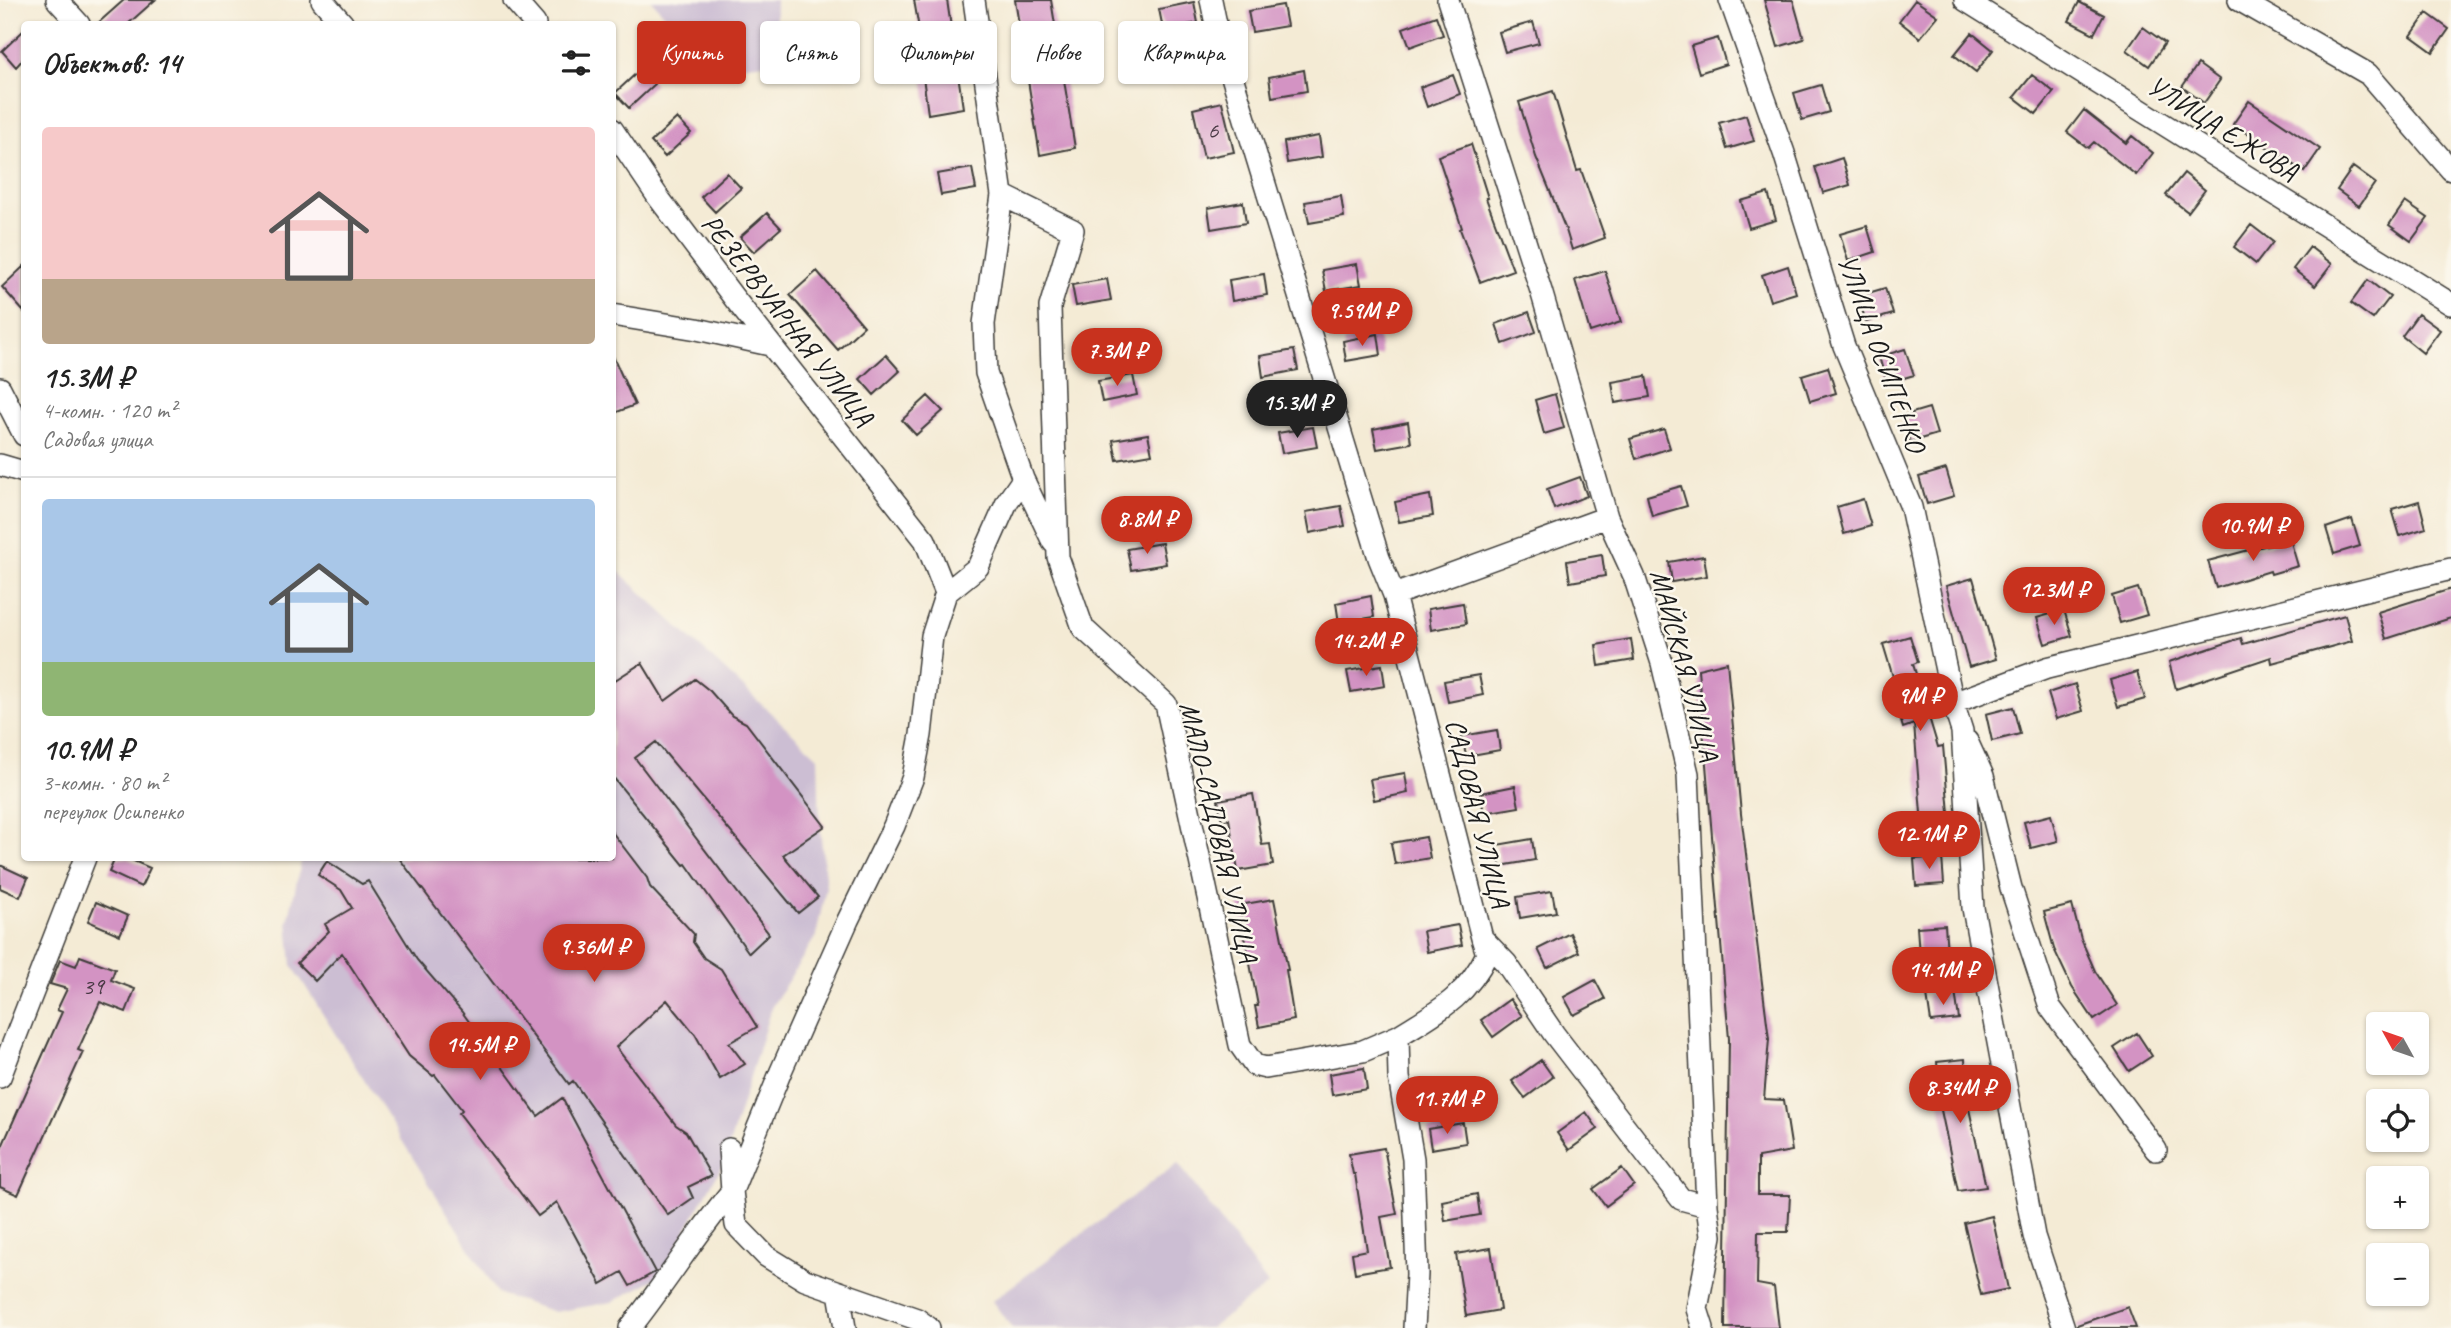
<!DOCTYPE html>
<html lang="ru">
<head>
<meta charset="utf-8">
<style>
  body { margin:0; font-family:Caveat,sans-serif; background:#f6f6f6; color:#222; height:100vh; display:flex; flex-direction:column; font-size:26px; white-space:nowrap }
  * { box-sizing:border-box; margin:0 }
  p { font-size:23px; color:#767676 }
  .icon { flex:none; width:38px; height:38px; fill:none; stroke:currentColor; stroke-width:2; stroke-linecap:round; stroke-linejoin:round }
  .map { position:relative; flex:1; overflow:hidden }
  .drawer { position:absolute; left:21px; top:21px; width:595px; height:840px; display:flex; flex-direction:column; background:#fff; border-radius:7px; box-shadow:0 2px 5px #0004 }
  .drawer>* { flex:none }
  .top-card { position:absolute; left:637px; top:21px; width:665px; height:63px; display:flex; gap:14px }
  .needle { width:46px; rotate:310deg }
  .tools { position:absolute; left:2366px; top:1012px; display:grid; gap:14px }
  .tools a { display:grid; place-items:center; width:63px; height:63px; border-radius:7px; background:#fff; box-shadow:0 2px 5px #0004; font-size:35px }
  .price { position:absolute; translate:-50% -60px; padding:0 16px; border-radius:24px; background:#c8321e; color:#fff; font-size:23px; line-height:46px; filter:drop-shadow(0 2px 4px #0008) }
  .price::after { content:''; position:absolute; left:50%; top:42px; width:21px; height:16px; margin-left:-10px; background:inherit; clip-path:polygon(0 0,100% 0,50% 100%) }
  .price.current { background:#222; color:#fff }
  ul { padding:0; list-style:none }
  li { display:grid; align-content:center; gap:14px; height:371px; padding:0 21px }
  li+li { border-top:2px solid #e0e0e0 }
  li span { display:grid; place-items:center; height:217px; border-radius:7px; color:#555 }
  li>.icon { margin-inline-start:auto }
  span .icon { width:126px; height:126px; fill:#fffc; stroke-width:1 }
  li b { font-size:30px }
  h2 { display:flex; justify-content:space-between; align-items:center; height:84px; padding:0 21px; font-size:30px }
  .pill { padding:0 24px; border-radius:7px; background:#fff; box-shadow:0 2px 5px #0004; font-size:24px; line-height:63px }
  .pill.current { background:#c8321e; color:#fff }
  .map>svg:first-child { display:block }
</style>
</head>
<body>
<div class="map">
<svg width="2451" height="1328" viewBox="0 0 2451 1328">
  <rect width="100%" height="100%" fill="#fbf7ec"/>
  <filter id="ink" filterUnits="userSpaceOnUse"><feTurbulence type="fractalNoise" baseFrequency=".0143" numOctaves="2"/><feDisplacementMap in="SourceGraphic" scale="14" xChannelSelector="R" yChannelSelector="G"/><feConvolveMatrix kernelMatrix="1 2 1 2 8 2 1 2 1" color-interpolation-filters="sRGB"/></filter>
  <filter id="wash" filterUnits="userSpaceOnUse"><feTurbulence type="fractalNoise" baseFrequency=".00686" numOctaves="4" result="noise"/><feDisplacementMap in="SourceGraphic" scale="28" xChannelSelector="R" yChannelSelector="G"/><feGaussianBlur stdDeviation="1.57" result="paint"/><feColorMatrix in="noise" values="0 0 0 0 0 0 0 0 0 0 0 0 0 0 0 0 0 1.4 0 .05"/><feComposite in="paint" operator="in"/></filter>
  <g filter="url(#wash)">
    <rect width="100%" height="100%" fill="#f4ebd5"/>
    <path fill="#ccbed3" d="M651,0H776L775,62L739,66H711Z
      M613,566L818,757L820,828L826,887L816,936L771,1008L724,1162L660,1276L612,1302L555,1312L498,1294L292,965L288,922L302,858H612Z
      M1178,1163L1268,1285L1210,1328H1012L992,1301Z"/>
    <g id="blocks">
      <path fill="#d393c3" d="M124,0H155L128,24H97Z
        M914,0H947L963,108L928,114L919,47L922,46Z
        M1015,0H1051L1075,148L1040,155Z
        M1764,0H1793L1804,39L1778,47Z
        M1915,0L1938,16L1920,38L1899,21Z
        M1194,2L1198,23L1163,29L1159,9Z
        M2079,2L2104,15L2094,34L2069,21Z
        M1283,5L1287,26L1252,32L1248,11Z
        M2427,13L2449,29L2433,52L2411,36Z
        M1436,16L1443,35L1410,47L1403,28Z
        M1533,22L1539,43L1505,52L1499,32Z
        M2143,27L2165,43L2149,66L2127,50Z
        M24,30V58L16,67L2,51Z
        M1972,33L1993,50L1976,72L1954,55Z
        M1718,38L1726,64L1699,73L1691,46Z
        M2198,64L2220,80L2204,103L2182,87Z
        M641,69L655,84L629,108L615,93Z
        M1304,70L1307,91L1272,97L1269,77Z
        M1453,75L1460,94L1427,107L1420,87Z
        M2032,75L2054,92L2036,114L2014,97Z
        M1821,85L1829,112L1802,120L1794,93Z
        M1553,91L1577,171L1581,170L1605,238L1572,250L1566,230L1536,157L1519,102Z
        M2249,101L2320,149L2304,172L2233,124Z
        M1222,102L1234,152L1204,158L1193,109Z
        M2084,110L2126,143L2132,136L2153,153L2136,175L2094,142L2088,148L2067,132Z
        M1746,115L1754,141L1727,149L1719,123Z
        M677,118L691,133L665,157L651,142Z
        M1319,136L1322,157L1287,163L1284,142Z
        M1471,144L1488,198H1486L1513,270L1480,282L1460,229L1462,228L1438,156Z
        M1842,158L1850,185L1823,193L1815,167Z
        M2353,167L2375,183L2359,206L2337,190Z
        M972,168L976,189L941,195L937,174Z
        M727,173L741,188L715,212L701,197Z
        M2184,173L2205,190L2188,212L2166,195Z
        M1768,193L1776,220L1749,228L1741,201Z
        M1341,196L1344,217L1309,223L1305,202Z
        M1243,202L1246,223L1211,229L1208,208Z
        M2405,202L2428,218L2411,241L2389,225Z
        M767,213L781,228L754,252L740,237Z
        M2251,225L2273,242L2256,264L2234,247Z
        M1867,226L1875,252L1848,261L1840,234Z
        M2310,247L2332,264L2315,286L2293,269Z
        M1357,264L1361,285L1326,291L1322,270Z
        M24,266V312L2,287Z
        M1788,266L1796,293L1770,301L1762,275Z
        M817,271L864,326L838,350L790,295Z
        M1605,271L1621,322L1590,332L1575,280Z
        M1264,274L1267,295L1232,301L1229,280Z
        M1107,279L1111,300L1076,306L1072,285Z
        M2368,280L2390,297L2373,319L2351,303Z
        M1885,288L1893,314L1866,322L1858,296Z
        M1529,312L1536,332L1503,344L1496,324Z
        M2418,314L2440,330L2423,353L2402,336Z
        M1378,334L1381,355L1346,361L1343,341Z
        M1905,349L1914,375L1887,383L1879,357Z
        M1294,350L1298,370L1263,377L1260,356Z
        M612,354L635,405L612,414Z
        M886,355L900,371L874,395L860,379Z
        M1828,367L1836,393L1810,401L1802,375Z
        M1133,375L1137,395L1102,402L1098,381Z
        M1646,376L1650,397L1615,403L1612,382Z
        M1555,394L1564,428L1544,434L1535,400Z
        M928,396L943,411L916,435L902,420Z
        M1929,408L1937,434L1910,442L1902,416Z
        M1408,422L1411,443L1377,449L1373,429Z
        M1313,427L1317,447L1282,453L1278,433Z
        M1664,429L1670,448L1636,459L1630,439Z
        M1148,434L1152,454L1117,460L1113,440Z
        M1946,469L1954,496L1927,504L1919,477Z
        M1580,477L1587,496L1554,509L1547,489Z
        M1681,486L1687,506L1652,516L1647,496Z
        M1430,495L1433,516L1399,522L1395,502Z
        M1863,499L1871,526L1844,534L1837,507Z
        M2419,501L2426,528L2400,536L2392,509Z
        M1341,506L1345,526L1310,533L1306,512Z
        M2352,519L2360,546L2334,554L2326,528Z
        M2290,539L2298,566L2271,574L2270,571L2216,588L2208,561Z
        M1162,543L1166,564L1131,570L1127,549Z
        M1602,555L1605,576L1570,582L1567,561Z
        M1704,556L1707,576L1672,582L1669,562Z
        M1973,578L1996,659L1969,667L1946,586Z
        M2138,588L2147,615L2120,623L2112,596Z
        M2451,589V618L2386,639L2378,612Z
        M1371,596L1374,617L1339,623L1336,603Z
        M1463,603L1466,624L1431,630L1428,609Z
        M2064,610L2072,636L2045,644L2037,618Z
        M2345,615L2352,641L2272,663L2271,657L2176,689L2169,662L2241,638L2243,644Z
        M1910,636L1918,662L1913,664L1938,747L1943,746L1950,824L1922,826L1914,724L1903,728L1895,701L1900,700L1883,644Z
        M1631,639L1634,660L1599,666L1596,645Z
        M1727,662L1741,814L1769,1039L1764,1099L1784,1100L1792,1151L1758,1157V1195H1790L1788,1232H1758L1757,1284L1774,1287L1779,1328H1725L1729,1039L1698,669Z
        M642,663L665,701L695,679L710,691L732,716L746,723L825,826L783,855L818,897L798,913L656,742L635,758L769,934L749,953L686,864L684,865L612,776V682Z
        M1382,665L1385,686L1351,692L1347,671Z
        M2137,672L2145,699L2118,707L2110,680Z
        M1479,675L1483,695L1448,702L1444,681Z
        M2075,684L2083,711L2056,719L2048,693Z
        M2013,707L2020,734L1992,741L1986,714Z
        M1497,730L1500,750L1466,756L1462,736Z
        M1405,773L1408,793L1374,800L1370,779Z
        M1515,786L1519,807L1484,813L1480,793Z
        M1253,794L1262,845L1270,844L1273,865L1238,871L1229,819L1222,821L1218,800Z
        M2051,815L2058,841L2031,848L2024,822Z
        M612,832L647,878L650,887L694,934L693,942L704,958L721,969L757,1027L729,1043L745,1064L720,1079L695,1034L667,1000L616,1047L676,1125L686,1132L711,1176L688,1187L693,1198L668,1215L573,1081L569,1084L399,858H612Z
        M1426,837L1430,858L1395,864L1391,843Z
        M1532,839L1535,860L1500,866L1497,845Z
        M1942,857L1944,884L1916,886L1914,859Z
        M115,858H127L150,868L141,887L109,872Z
        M327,861L362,884L368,881L417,960L462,1012L538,1116L562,1098L655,1272L630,1286L622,1272L601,1284L557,1202L538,1216L459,1113L462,1110L435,1075L433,1076L409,1056L342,953L315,981L297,963L329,931L325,924L352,908L341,890L318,875Z
        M0,865L28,878L20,897L0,888Z
        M1552,891L1556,912L1520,918L1517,897Z
        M1274,899L1288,970H1286L1294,1020L1259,1027L1255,1006H1258L1239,905Z
        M96,902L128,916L120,935L88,921Z
        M2072,905L2081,939L2095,971L2117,1005L2094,1020L2072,987L2054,949L2044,912Z
        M1458,925L1462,945L1427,952L1423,931Z
        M1945,925L1947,953L1919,955L1917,927Z
        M1570,933L1579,952L1547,968L1538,949Z
        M80,956L115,969L111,980L135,989L126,1012L100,1002L78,1050L83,1052L18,1195L0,1187V1151L62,1012L57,1010L67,989L50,984L60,960L76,966Z
        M1595,980L1605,999L1574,1015L1564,997Z
        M1955,991L1959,1019L1931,1022L1927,995Z
        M1510,999L1522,1016L1493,1037L1481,1020Z
        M2137,1033L2152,1056L2129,1071L2114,1048Z
        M1965,1059L1968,1104L1986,1187L1958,1191L1941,1110L1937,1062Z
        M1541,1060L1553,1077L1525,1098L1512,1081Z
        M1364,1068L1367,1089L1332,1095L1329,1074Z
        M1586,1112L1598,1129L1569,1150L1557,1133Z
        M1463,1123L1466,1143L1431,1149L1428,1129Z
        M1384,1148L1397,1214L1381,1217L1390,1267L1355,1273L1352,1253L1367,1250L1355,1174H1353L1349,1154Z
        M1622,1168L1634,1185L1606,1206L1593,1189Z
        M1477,1194L1480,1215L1445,1221L1442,1201Z
        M1992,1216L2008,1289L1981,1295L1964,1223Z
        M1491,1248L1500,1310L1466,1316L1456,1254Z
        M2128,1307L2136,1328H2077V1325Z"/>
    </g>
  </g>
  <g filter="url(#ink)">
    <use href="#blocks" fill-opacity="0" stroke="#3c3b38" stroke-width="2"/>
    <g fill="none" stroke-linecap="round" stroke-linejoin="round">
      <g stroke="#3c3b38" stroke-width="24">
        <path id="street" d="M57,0L79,24
          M322,0L343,24
          M514,0L535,24
          M974,0L1002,195L1073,230L1050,307L1058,557L1083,628L1166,704L1240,1045L1254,1065L1266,1068L1363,1051L1398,1036L1399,1077L1413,1159L1417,1274L1414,1328
          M1211,0L1216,24L1379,558L1394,595L1482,938L1506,963L1554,1034L1681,1199L1707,1206
          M1448,0L1542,294L1607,517L1634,576L1662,663L1688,774L1707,1206L1711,1236L1697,1309L1703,1328
          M1730,0L1784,153L1844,346L1911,507L1953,703L1962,731L1973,908L2034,1236L2064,1328
          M1965,0L2451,304
          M2239,0L2368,74L2451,170
          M612,129L658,197L734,298L925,540L946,593
          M1002,195L984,324L986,373L1023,479L1053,542
          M612,315L697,329L770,345
          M0,388L24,435
          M0,465L24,472
          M1394,595L1607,517
          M1953,703L2047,668L2451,569
          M1967,741L1983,776L2011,888L2050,1007L2156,1150
          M1398,1036C1438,1011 1466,998 1487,954L1482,938
          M0,1077L85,858
          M839,1292L845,1328
          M630,1328C666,1283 695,1235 732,1191L729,1149
          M929,1328L917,1319L805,1280L766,1256L736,1225L732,1191L781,1071L848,920L894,826L913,777L921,735L932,636L946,593L978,567L1007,502L1023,479"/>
      </g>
      <use href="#street" stroke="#fff" stroke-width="21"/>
    </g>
  </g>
  <g text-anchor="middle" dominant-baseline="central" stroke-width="5" stroke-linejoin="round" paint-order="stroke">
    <g font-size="24" fill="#4a3a46">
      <text x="1213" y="130">6</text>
      <text x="93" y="986">39</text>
    </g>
    <g font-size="28" fill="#1c1c1c" stroke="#fbf7ec">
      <text transform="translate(2223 128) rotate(32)">УЛИЦА ЕЖОВА</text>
      <text transform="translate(788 320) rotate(52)">РЕЗЕРВУАРНАЯ УЛИЦА</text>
      <text transform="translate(1882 353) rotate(70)">УЛИЦА ОСИПЕНКО</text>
      <text transform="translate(1685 665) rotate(75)">МАЙСКАЯ УЛИЦА</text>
      <text transform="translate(1478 813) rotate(76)">САДОВАЯ УЛИЦА</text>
      <text transform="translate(1219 832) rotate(77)">МАЛО-САДОВАЯ УЛИЦА</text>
    </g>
  </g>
</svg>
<div class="tools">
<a><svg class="needle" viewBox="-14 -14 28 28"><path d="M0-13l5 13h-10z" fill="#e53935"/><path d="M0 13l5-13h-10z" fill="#767676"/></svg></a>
<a><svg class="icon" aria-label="locate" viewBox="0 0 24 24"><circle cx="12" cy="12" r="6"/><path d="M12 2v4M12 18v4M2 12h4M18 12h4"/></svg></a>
<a>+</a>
<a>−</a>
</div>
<b class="price" style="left:1362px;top:348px">9.59M ₽</b>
<b class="price" style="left:1117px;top:388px">7.3M ₽</b>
<b class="price current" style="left:1297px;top:440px">15.3M ₽</b>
<b class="price" style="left:1147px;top:556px">8.8M ₽</b>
<b class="price" style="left:2253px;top:563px">10.9M ₽</b>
<b class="price" style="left:2054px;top:627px">12.3M ₽</b>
<b class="price" style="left:1366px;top:678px">14.2M ₽</b>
<b class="price" style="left:1920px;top:733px">9M ₽</b>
<b class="price" style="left:1929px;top:871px">12.1M ₽</b>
<b class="price" style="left:594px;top:984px">9.36M ₽</b>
<b class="price" style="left:1943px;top:1007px">14.1M ₽</b>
<b class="price" style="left:480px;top:1082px">14.5M ₽</b>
<b class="price" style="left:1960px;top:1125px">8.34M ₽</b>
<b class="price" style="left:1447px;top:1136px">11.7M ₽</b>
<div class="top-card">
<a class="pill current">Купить</a>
<a class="pill">Снять</a>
<a class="pill">Фильтры</a>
<a class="pill">Новое</a>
<a class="pill">Квартира</a>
</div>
<section class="drawer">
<h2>Объектов: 14<svg class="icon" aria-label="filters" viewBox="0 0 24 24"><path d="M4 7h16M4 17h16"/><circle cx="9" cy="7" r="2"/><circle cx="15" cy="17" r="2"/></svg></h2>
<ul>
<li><span style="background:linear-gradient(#f6c9c9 70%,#b9a48a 0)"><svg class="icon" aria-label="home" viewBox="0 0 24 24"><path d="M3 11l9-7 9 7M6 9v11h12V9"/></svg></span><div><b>15.3M ₽</b><p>4-комн. · 120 m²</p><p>Садовая улица</p></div></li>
<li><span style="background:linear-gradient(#a9c7e8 75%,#8fb573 0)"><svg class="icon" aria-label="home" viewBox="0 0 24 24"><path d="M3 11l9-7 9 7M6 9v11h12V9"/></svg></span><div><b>10.9M ₽</b><p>3-комн. · 80 m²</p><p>переулок Осипенко</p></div></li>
</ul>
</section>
</div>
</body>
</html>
